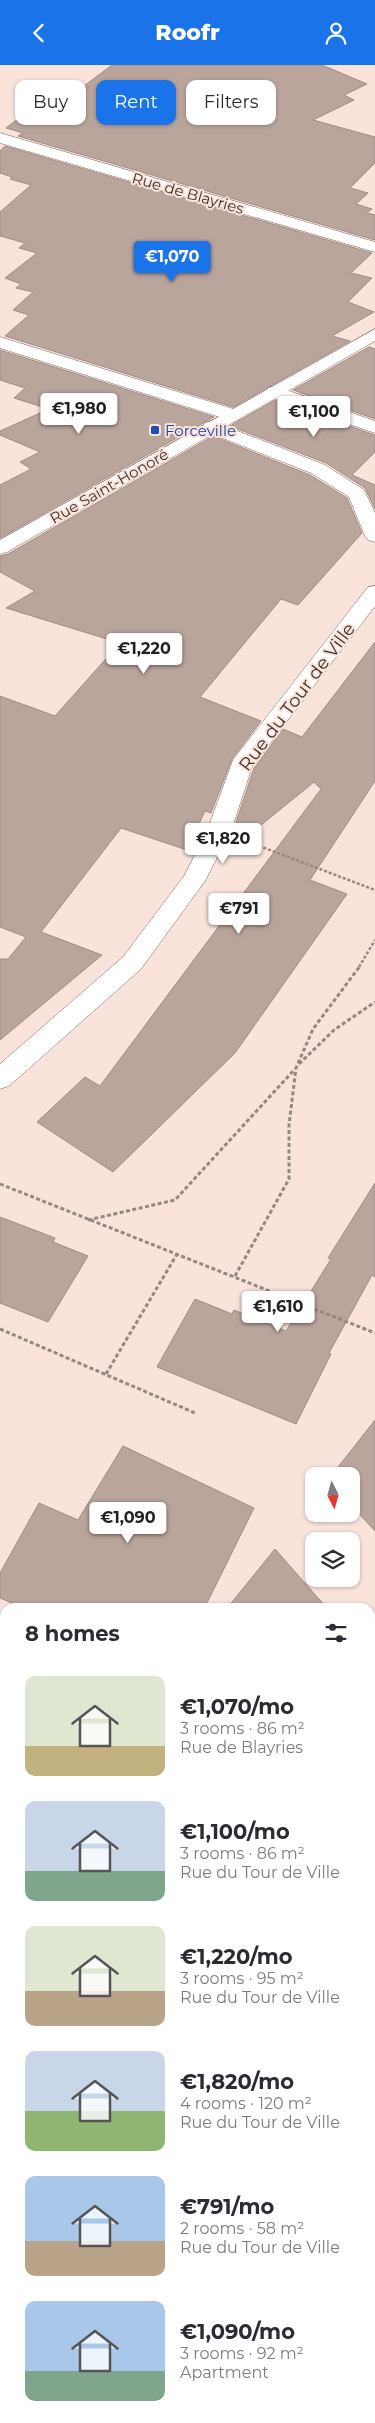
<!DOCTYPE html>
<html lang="en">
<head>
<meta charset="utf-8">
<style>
  body { margin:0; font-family:Montserrat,sans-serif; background:#f2f2f3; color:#2b2b33; height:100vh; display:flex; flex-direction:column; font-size:19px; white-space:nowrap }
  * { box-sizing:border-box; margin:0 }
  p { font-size:16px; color:#7c7c81 }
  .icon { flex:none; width:28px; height:28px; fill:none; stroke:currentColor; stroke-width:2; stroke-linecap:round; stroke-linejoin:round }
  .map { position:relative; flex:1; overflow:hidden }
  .side { position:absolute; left:0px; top:1538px; width:375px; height:821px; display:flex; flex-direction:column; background:#fff; border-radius:15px 15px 0 0; box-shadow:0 1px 4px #0004 }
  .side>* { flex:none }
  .top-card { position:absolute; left:15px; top:15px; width:345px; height:45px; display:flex; gap:10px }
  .needle { width:32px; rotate:174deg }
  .tools { position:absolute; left:305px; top:1402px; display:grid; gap:10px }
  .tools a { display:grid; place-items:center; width:55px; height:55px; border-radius:10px; background:#fff; box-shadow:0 1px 4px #0004; font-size:25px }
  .price { position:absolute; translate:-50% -42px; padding:0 11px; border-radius:5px; background:#fff; color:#222; font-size:16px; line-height:32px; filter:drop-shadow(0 1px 2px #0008) }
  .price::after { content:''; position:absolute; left:50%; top:30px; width:15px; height:11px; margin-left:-8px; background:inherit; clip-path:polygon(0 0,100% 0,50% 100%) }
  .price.on { background:#1a73e8; color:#fff }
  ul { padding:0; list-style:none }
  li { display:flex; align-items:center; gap:15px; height:125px; padding:0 25px }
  li span { display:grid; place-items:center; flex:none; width:140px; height:100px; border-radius:10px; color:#555 }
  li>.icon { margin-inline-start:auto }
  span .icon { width:60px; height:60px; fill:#fffc; stroke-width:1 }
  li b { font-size:21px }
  h2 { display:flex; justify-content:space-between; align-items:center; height:60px; padding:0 25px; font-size:21px }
  .pill { padding:0 18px; border-radius:10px; background:#fff; box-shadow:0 1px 4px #0004; font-size:18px; line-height:45px }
  .pill.on { background:#1a73e8; color:#fff }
  header { display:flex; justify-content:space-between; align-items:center; height:65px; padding:0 25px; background:#1a73e8; color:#fff; font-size:22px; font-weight:800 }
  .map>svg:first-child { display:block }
</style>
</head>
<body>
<header><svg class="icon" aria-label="back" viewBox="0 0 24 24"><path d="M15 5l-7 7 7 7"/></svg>Roofr<svg class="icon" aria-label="person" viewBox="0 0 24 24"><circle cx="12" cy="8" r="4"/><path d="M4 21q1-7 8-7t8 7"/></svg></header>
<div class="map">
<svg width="375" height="2358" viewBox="0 0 375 2358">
  <rect width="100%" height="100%" fill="#f9e3db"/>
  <path fill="#baa59d" stroke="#a18d86" d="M112,0H322L367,19L344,30L354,35L313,55L375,72V98L350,123L368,128L356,139L372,144L367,148L375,150V175L18,71L23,68L6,63L60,22L76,27Z
    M5,81L372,188L351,208L372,213L348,237L374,247L332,271L350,276L233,342L5,271L29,250L13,245L33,227L16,223L21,219L5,213L37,188L19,183L25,178L0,171V147L31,120L10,114L12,112L0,108V86Z
    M369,282L375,284V354L293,325Z
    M0,285L214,352L0,473V420L31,404L20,397L40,387L0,370V366L49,344L14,333L25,323L0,315Z
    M275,335L375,370V387L352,410L375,420V444L365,423L326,398L230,361Z
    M213,371L310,410L347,433L362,468L298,540L281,534L200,632L261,656L232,694L211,748L205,746L187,785L121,763L41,867L102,890L0,975V894H8L26,872L0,862V631L55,651L120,578L6,543L35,526L0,507V491L8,489Z
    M375,577V716L310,815L347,829L235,988L113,1107L37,1057L85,1012L100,1021L321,724L314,717L255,765L236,757L254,703L283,664L302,672Z
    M375,1118V1212L372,1210L329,1288L331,1289L296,1359L157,1302L195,1234L232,1249L234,1245L286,1266L331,1194L328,1193Z
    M0,1152L55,1173L53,1177L88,1191L48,1257L0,1238Z
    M375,1355V1466L351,1440V1411H331Z
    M123,1381L254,1443L205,1542H21L0,1533V1508L39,1438L78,1455Z
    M275,1484L326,1542H228Z"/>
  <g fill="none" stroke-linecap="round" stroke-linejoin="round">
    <g stroke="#79665f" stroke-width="1">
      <path id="minor" d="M0,68L375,177V187L0,78Z
        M0,272L240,346L242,350L240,354H226L0,283Z
        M275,321L375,356V368L268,331L266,327L268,323Z
        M212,356L325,400L364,425L375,448V477L368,475L365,471L349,432L311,408L205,366L202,362L205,358Z
        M375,521V541L252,702L231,766L205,816L141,904L9,1021L0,1024V999L123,892L184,811L207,766L233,695L368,522Z
        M0,1902L5,1904V1941L0,1939Z"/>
    </g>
    <g stroke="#79665f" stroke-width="1">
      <path id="tertiary" d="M375,264V276L7,487L0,489V475Z"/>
    </g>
    <g stroke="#79665f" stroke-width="1">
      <path id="secondary" d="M375,2022V2061L370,2063V2024Z
        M5,2337V2354H33L31,2358H0V2340Z"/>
    </g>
    <path stroke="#958781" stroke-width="2.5" stroke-dasharray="3 2" stroke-linecap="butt" d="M254,779L375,825
      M359,902L375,875"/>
    <path stroke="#958781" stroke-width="3" stroke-dasharray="4 2.5" stroke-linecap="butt" d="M299,999L334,965L375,937
      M0,1119L375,1268
      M88,1155L175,1135L295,1004
      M235,1211L289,1114V1060L296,1003L313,964L360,901
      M0,1264L195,1348
      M106,1309L177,1189"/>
    <use href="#minor" fill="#fff" fill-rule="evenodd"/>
    <use href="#tertiary" fill="#fff" fill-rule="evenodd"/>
    <use href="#secondary" fill="#fff" fill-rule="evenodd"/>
  </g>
  <rect fill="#1a4fb4" stroke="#f9e3db" stroke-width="2" x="150" y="360" width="10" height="10" rx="2.5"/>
  <g text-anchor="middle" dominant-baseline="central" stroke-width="4" stroke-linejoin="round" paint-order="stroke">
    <g font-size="15" fill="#3b3330" stroke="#f9e3db">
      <text transform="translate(188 128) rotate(16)">Rue de Blayries</text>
      <text transform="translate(109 421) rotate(-30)">Rue Saint-Honoré</text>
    </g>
    <g font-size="15" fill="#164399" stroke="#f9e3db" text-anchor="start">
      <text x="165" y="365">Forceville</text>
    </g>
    <g font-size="18" fill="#3b3330" stroke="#f9e3db">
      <text transform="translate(297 632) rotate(-53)">Rue du Tour de Ville</text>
    </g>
  </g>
</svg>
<div class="tools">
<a><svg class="needle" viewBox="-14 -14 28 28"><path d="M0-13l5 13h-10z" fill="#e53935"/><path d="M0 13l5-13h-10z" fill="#7c7c81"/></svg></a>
<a><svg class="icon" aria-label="layers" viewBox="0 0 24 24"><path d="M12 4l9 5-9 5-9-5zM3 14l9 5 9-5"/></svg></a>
</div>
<b class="price on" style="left:172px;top:218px">€1,070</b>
<b class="price" style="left:79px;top:370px">€1,980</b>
<b class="price" style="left:314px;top:373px">€1,100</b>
<b class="price" style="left:144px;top:610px">€1,220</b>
<b class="price" style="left:223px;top:800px">€1,820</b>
<b class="price" style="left:239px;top:870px">€791</b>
<b class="price" style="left:278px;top:1268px">€1,610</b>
<b class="price" style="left:128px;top:1479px">€1,090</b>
<div class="top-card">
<a class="pill">Buy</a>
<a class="pill on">Rent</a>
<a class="pill">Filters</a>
</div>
<section class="side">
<h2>8 homes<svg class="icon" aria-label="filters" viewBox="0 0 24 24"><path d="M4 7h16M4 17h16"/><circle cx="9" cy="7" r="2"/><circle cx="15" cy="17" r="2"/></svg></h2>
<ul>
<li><span style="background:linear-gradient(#dfe7d0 70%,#c2b280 0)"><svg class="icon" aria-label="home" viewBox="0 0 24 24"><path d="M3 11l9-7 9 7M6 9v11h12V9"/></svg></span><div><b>€1,070/mo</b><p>3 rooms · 86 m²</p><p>Rue de Blayries</p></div></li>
<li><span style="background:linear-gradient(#c9d6e8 70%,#7fa58c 0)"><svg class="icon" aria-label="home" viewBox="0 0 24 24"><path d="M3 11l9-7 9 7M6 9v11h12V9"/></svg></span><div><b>€1,100/mo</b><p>3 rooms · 86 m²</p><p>Rue du Tour de Ville</p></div></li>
<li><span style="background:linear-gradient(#dfe7d0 65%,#b9a48a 0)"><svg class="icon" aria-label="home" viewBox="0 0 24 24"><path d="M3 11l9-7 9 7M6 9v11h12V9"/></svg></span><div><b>€1,220/mo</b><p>3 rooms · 95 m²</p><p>Rue du Tour de Ville</p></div></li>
<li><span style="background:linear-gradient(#c9d6e8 60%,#8fb573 0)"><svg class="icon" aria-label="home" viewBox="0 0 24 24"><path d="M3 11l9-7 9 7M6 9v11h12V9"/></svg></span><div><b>€1,820/mo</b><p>4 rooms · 120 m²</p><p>Rue du Tour de Ville</p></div></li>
<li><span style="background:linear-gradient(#a9c7e8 65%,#b9a48a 0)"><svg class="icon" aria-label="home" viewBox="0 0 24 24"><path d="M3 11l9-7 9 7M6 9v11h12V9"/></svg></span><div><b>€791/mo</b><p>2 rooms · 58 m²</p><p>Rue du Tour de Ville</p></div></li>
<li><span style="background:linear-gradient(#a9c7e8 70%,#7fa58c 0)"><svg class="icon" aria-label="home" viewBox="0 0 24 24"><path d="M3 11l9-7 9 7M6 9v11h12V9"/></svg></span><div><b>€1,090/mo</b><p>3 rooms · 92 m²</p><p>Apartment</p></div></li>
</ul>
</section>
</div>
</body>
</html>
